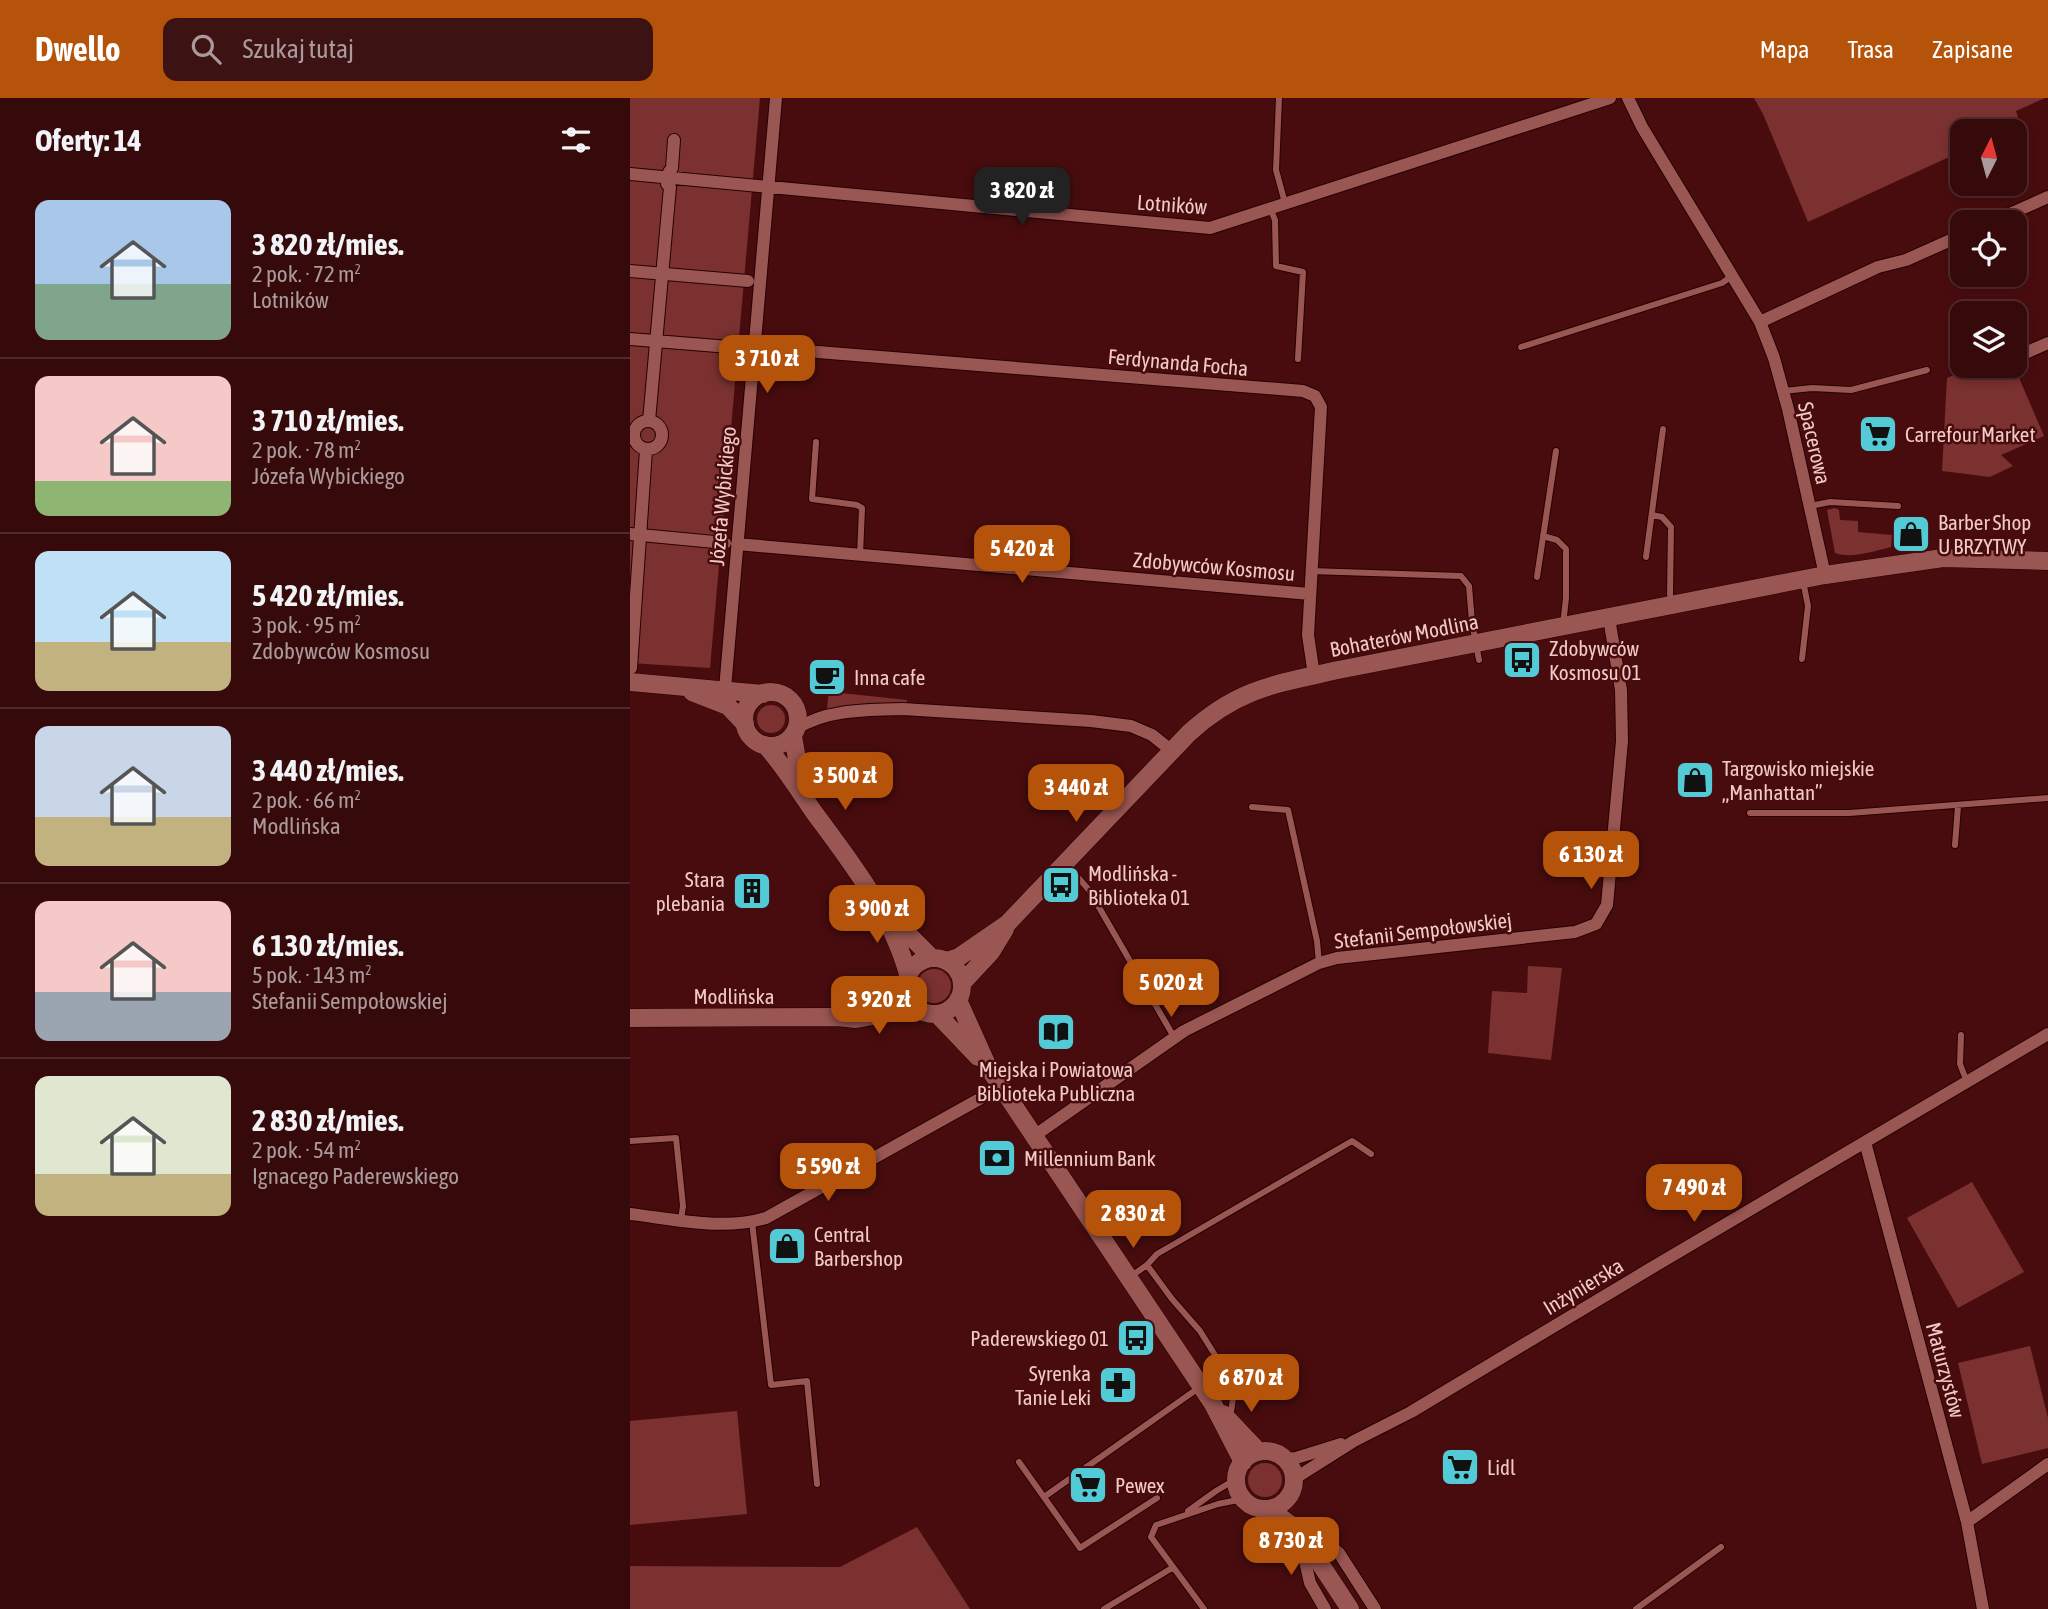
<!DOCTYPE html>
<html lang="pl">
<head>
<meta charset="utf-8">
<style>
  body { margin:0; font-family:"Asap Condensed",sans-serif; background:#3d1213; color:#f1f3f6; height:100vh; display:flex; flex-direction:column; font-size:26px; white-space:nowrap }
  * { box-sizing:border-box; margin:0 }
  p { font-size:23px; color:#aa9a9c }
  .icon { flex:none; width:38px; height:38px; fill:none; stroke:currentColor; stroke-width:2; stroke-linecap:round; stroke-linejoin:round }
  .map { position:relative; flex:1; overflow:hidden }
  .details { display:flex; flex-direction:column; background:#36090a; width:630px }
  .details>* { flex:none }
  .needle { width:46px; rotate:6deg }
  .tools { position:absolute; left:1320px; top:21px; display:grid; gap:14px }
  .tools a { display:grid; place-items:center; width:77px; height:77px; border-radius:14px; background:#36090a; box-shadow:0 4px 10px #0003,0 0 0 2px #502a2b; font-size:35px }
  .price { position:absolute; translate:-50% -60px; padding:0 16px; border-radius:14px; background:#b45309; color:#fff; font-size:23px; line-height:46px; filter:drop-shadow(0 2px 4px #0008) }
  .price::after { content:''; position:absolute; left:50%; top:42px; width:21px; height:16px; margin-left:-10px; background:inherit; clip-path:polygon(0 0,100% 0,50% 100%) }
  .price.current { background:#222; color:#fff }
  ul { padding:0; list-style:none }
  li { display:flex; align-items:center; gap:21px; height:175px; padding:0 35px }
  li+li { border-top:2px solid #502a2b }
  li span { display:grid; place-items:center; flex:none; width:196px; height:140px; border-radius:14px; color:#555 }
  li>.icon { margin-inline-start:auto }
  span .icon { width:84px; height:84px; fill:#fffc; stroke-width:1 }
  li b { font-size:30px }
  h2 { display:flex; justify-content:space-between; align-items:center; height:84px; padding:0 35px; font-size:30px }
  header { display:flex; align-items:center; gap:42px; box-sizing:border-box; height:98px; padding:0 35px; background:#b45309; color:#fff }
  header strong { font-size:33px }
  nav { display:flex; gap:38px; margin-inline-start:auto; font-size:24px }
  .search { width:490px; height:63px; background:#3d1213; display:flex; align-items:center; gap:18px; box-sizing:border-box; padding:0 24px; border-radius:14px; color:#aa9a9c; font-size:26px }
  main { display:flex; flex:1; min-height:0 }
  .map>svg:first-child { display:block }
</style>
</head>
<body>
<header>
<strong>Dwello</strong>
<div class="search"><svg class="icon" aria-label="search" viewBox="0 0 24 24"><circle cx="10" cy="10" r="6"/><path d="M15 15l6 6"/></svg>Szukaj tutaj</div>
<nav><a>Mapa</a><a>Trasa</a><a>Zapisane</a></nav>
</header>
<main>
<section class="details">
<h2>Oferty: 14<svg class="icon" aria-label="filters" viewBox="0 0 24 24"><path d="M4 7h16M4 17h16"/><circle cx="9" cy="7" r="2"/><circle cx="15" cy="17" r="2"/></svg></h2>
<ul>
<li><span style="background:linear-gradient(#a9c7e8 60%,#7fa58c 0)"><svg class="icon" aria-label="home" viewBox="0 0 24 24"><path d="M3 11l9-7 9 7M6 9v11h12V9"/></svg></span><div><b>3 820 zł/mies.</b><p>2 pok. · 72 m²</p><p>Lotników</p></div></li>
<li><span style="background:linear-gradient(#f6c9c9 75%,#8fb573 0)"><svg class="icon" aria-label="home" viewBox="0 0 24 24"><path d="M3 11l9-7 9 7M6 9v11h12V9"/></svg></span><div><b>3 710 zł/mies.</b><p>2 pok. · 78 m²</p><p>Józefa Wybickiego</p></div></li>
<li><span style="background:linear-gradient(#bfe0f5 65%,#c2b280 0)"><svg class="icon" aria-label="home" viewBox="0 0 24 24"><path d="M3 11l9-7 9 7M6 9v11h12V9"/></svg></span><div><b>5 420 zł/mies.</b><p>3 pok. · 95 m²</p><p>Zdobywców Kosmosu</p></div></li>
<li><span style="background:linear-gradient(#c9d6e8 65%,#c2b280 0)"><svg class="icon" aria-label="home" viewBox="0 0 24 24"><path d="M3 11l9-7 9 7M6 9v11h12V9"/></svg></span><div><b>3 440 zł/mies.</b><p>2 pok. · 66 m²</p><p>Modlińska</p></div></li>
<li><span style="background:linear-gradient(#f6c9c9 65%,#9aa5b1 0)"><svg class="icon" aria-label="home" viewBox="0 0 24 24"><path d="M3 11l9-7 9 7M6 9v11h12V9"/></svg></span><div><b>6 130 zł/mies.</b><p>5 pok. · 143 m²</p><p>Stefanii Sempołowskiej</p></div></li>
<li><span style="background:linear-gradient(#dfe7d0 70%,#c2b280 0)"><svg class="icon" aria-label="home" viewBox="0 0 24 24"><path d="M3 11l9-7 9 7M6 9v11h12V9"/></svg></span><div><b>2 830 zł/mies.</b><p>2 pok. · 54 m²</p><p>Ignacego Paderewskiego</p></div></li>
</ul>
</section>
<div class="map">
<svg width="1418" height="1511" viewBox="0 0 1418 1511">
  <rect width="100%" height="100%" fill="#480c0e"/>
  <path fill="#7a3130" d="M0,0H130L80,570L0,565Z
    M1124,0H1415L1386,13L1390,26L1375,33H1332V53L1178,124L1133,16Z
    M1344,268H1366L1369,273L1384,268L1414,338L1371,357L1383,368L1360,379L1312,373L1317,280Z
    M1205,410L1209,412L1210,422L1228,423V434L1262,437L1261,449C1244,453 1222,461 1205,455L1197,412Z
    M202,594L277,602V607L197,613L198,599Z
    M127 621a14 14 0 1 1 28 0a14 14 0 1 1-28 0Z
    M898,868L932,870L921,962L858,955L862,893L897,895Z
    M287 888a17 17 0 1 1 34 0a17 17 0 1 1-34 0Z
    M1342,1084L1394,1174L1328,1210L1277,1120Z
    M1400,1248L1418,1320V1350L1352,1366L1328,1265Z
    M107,1313L117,1416L0,1427V1323Z
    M618 1382a17 17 0 1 1 34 0a17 17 0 1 1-34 0Z
    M287,1429L340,1511H0V1468L210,1469Z"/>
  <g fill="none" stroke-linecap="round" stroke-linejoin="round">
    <g stroke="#260001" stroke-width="8">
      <path id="lane" d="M649,0L646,72L655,105
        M640,110L645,122L646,168L673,174L668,261
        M891,249L1092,185L1102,178
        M1153,293L1182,290L1221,292L1297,272
        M186,344L182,401L227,407L232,410L230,457
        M1180,408L1200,404L1268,408
        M1022,417L1032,419L1041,429L1040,496L1042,506
        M913,438L927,442L936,451V500L933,527
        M1016,459L1033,331
        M681,473L831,478L839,488L842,524L849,562
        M907,479L926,353
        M1172,561L1178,508L1173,483
        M622,709L658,712L687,843L689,865
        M1120,715H1219L1418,700
        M1325,747L1328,708
        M437,767L459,792L544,939
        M1331,937L1330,966L1337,984
        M0,1043L46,1040L53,1108L51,1122
        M122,1124L141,1287L177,1283L187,1386
        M517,1167L527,1156L722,1043L741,1056
        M500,1179L517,1167L542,1201L570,1233L590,1265L604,1294L600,1320
        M389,1364L450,1450L527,1400
        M414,1399L570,1289
        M558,1413L586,1393L606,1381
        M474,1511L542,1470
        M574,1511L521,1439L526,1427L588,1406L613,1401
        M1006,1511L1091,1449"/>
    </g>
    <g stroke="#260001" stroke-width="14">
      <path id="street" d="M998,0L1012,29L1130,224L1144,260L1158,311L1195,477
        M39,74L42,70L44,42
        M0,76L580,130L980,0
        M1362,124L1418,99
        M0,173L118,183
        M1130,224L1248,169L1276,162L1332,137
        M0,241L112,250
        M125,249L673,293L685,298L691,309L678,537L684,577
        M1384,260L1418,245
        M4 337a14 14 0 1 1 28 0a14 14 0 1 1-28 0Z
        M19,323L40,89L37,86
        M0,436L95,445
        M107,446L680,496
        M1,570L16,352
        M95,591L146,0
        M166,631C196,611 238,612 273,611L461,623L501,628L522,637L542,653
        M404,1038L554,933L689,865L707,860L945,834L966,826L977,807L992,643L991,592L979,520
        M1235,1044L1337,1424L1353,1511
        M0,1116C43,1121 94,1133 136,1120L371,989
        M654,1361L666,1360L711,1346
        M664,1381L724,1343L781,1314L1018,1172L1418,936
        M1337,1424L1418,1366
        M668,1432L695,1444L709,1455L745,1511
        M670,1442L680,1485L695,1511"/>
    </g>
    <g stroke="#260001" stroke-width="19">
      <path id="secondary" d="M0,584L133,596
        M62,594L98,608L115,626
        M114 621a27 27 0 1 1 54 0a27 27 0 1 1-54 0Z
        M163,638L168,667L180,689
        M135,647C155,669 169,693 186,717C223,767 261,816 278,876
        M260,818L302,860
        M276 888a28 28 0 1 1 56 0a28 28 0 1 1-56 0Z
        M317,863L329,859L377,826L559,635C608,590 646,586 708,572L1195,477L1313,460L1418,463
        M332,885L361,854L375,831
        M328,902L358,969L571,1288L583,1306L613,1364
        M217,915C239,907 261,902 276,884
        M307,916L348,959
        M0,920L207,919L226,921L286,910
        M593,1316L629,1354
        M606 1382a29 29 0 1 1 58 0a29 29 0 1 1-58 0Z
        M639,1411L668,1432L720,1511"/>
    </g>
    <use href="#lane" stroke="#9a5652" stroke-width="6"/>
    <use href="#street" stroke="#9a5652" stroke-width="12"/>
    <use href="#secondary" stroke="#9a5652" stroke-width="18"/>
  </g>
  <defs>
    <g id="supermarket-square" transform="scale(2.0125)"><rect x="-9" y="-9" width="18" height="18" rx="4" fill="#52cbd7" stroke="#480c0e"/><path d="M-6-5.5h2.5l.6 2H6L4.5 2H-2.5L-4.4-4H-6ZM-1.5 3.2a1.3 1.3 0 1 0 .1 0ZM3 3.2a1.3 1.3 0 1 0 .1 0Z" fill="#111"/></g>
    <g id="shop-square" transform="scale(2.0125)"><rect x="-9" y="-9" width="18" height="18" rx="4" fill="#52cbd7" stroke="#480c0e"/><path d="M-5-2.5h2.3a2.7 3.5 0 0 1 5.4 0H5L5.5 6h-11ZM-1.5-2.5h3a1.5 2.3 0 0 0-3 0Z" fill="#111"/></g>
    <g id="bus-square" transform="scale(2.0125)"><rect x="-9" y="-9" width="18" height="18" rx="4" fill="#52cbd7" stroke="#480c0e"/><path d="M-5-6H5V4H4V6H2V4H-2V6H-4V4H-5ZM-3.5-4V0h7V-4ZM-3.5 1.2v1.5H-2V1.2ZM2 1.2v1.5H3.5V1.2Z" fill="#111"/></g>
    <g id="cafe-square" transform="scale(2.0125)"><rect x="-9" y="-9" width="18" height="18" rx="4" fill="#52cbd7" stroke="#480c0e"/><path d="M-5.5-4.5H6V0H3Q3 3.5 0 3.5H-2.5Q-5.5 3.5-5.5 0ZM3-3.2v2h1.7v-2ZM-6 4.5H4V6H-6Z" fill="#111"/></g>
    <g id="building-square" transform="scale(2.0125)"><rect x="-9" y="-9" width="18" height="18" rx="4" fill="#52cbd7" stroke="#480c0e"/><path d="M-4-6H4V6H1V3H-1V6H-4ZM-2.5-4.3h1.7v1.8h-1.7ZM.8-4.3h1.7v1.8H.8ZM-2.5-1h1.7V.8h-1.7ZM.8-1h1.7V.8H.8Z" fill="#111"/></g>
    <g id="library-square" transform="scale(2.0125)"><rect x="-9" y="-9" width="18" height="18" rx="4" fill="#52cbd7" stroke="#480c0e"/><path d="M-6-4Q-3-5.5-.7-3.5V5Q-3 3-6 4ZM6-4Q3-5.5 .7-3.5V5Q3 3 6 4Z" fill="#111"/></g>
    <g id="bank-square" transform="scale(2.0125)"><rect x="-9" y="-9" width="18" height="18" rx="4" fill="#52cbd7" stroke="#480c0e"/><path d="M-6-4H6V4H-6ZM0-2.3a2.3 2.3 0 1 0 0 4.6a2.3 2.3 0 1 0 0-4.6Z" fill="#111"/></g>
    <g id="pharmacy-square" transform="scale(2.0125)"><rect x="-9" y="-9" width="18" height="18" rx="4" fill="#52cbd7" stroke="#480c0e"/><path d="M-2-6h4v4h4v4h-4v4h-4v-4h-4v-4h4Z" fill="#111"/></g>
  </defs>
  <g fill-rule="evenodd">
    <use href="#supermarket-square" x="1248" y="336"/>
    <use href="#shop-square" x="1281" y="436"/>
    <use href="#bus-square" x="892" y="562"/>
    <use href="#cafe-square" x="197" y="579"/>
    <use href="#shop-square" x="1065" y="682"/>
    <use href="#bus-square" x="431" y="787"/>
    <use href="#building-square" x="122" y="793"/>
    <use href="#library-square" x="426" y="934"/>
    <use href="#bank-square" x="367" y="1060"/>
    <use href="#shop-square" x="157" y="1148"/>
    <use href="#bus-square" x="506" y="1240"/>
    <use href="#pharmacy-square" x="488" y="1287"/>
    <use href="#supermarket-square" x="830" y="1369"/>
    <use href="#supermarket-square" x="458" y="1387"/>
  </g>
  <g text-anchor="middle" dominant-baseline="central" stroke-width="5" stroke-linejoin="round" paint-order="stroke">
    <g font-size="21" fill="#f1cac6" stroke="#480c0e">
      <text transform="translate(542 106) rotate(4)">Lotników</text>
      <text transform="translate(548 264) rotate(5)">Ferdynanda Focha</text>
      <text transform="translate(1185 345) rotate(77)">Spacerowa</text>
      <text transform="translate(92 398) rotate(-85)">Józefa Wybickiego</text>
      <text transform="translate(584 468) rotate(5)">Zdobywców Kosmosu</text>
      <text transform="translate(774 537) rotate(-11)">Bohaterów Modlina</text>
      <text transform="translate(793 832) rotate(-7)">Stefanii Sempołowskiej</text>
      <text x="104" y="898">Modlińska</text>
      <text transform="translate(953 1188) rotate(-31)">Inżynierska</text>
      <text transform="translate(1316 1272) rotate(75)">Maturzystów</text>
    </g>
    <g font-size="21" fill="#f1cac6" stroke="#480c0e" text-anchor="start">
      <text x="1275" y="336">Carrefour Market</text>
      <text x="1308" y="424">Barber Shop<tspan x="1308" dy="24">U BRZYTWY</tspan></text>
      <text x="919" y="550">Zdobywców<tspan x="919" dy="24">Kosmosu 01</tspan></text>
      <text x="224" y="579">Inna cafe</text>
      <text x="1092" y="670">Targowisko miejskie<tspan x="1092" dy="24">„Manhattan”</tspan></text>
      <text x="458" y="775">Modlińska -<tspan x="458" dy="24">Biblioteka 01</tspan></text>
      <text x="95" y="781" text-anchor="end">Stara<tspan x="95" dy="24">plebania</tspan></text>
      <text x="426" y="971" text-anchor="middle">Miejska i Powiatowa<tspan x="426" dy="24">Biblioteka Publiczna</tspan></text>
      <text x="394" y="1060">Millennium Bank</text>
      <text x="184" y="1136">Central<tspan x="184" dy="24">Barbershop</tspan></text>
      <text x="479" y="1240" text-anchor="end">Paderewskiego 01</text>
      <text x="461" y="1275" text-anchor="end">Syrenka<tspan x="461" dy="24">Tanie Leki</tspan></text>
      <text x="857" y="1369">Lidl</text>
      <text x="485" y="1387">Pewex</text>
    </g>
  </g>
</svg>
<div class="tools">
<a><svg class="needle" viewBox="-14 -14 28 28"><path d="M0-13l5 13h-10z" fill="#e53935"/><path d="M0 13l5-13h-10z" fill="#aa9a9c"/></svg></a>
<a><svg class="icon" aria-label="locate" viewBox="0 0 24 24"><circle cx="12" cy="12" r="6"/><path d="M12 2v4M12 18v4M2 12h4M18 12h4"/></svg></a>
<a><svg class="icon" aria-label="layers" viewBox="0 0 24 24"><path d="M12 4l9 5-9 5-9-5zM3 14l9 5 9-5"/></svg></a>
</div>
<b class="price current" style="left:392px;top:129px">3 820 zł</b>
<b class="price" style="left:137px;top:297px">3 710 zł</b>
<b class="price" style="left:392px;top:487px">5 420 zł</b>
<b class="price" style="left:215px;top:714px">3 500 zł</b>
<b class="price" style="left:446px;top:726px">3 440 zł</b>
<b class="price" style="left:961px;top:793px">6 130 zł</b>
<b class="price" style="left:247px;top:847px">3 900 zł</b>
<b class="price" style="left:541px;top:921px">5 020 zł</b>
<b class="price" style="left:249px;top:938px">3 920 zł</b>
<b class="price" style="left:198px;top:1105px">5 590 zł</b>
<b class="price" style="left:1064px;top:1126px">7 490 zł</b>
<b class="price" style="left:503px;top:1152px">2 830 zł</b>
<b class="price" style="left:621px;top:1316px">6 870 zł</b>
<b class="price" style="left:661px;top:1479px">8 730 zł</b>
</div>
</main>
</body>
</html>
